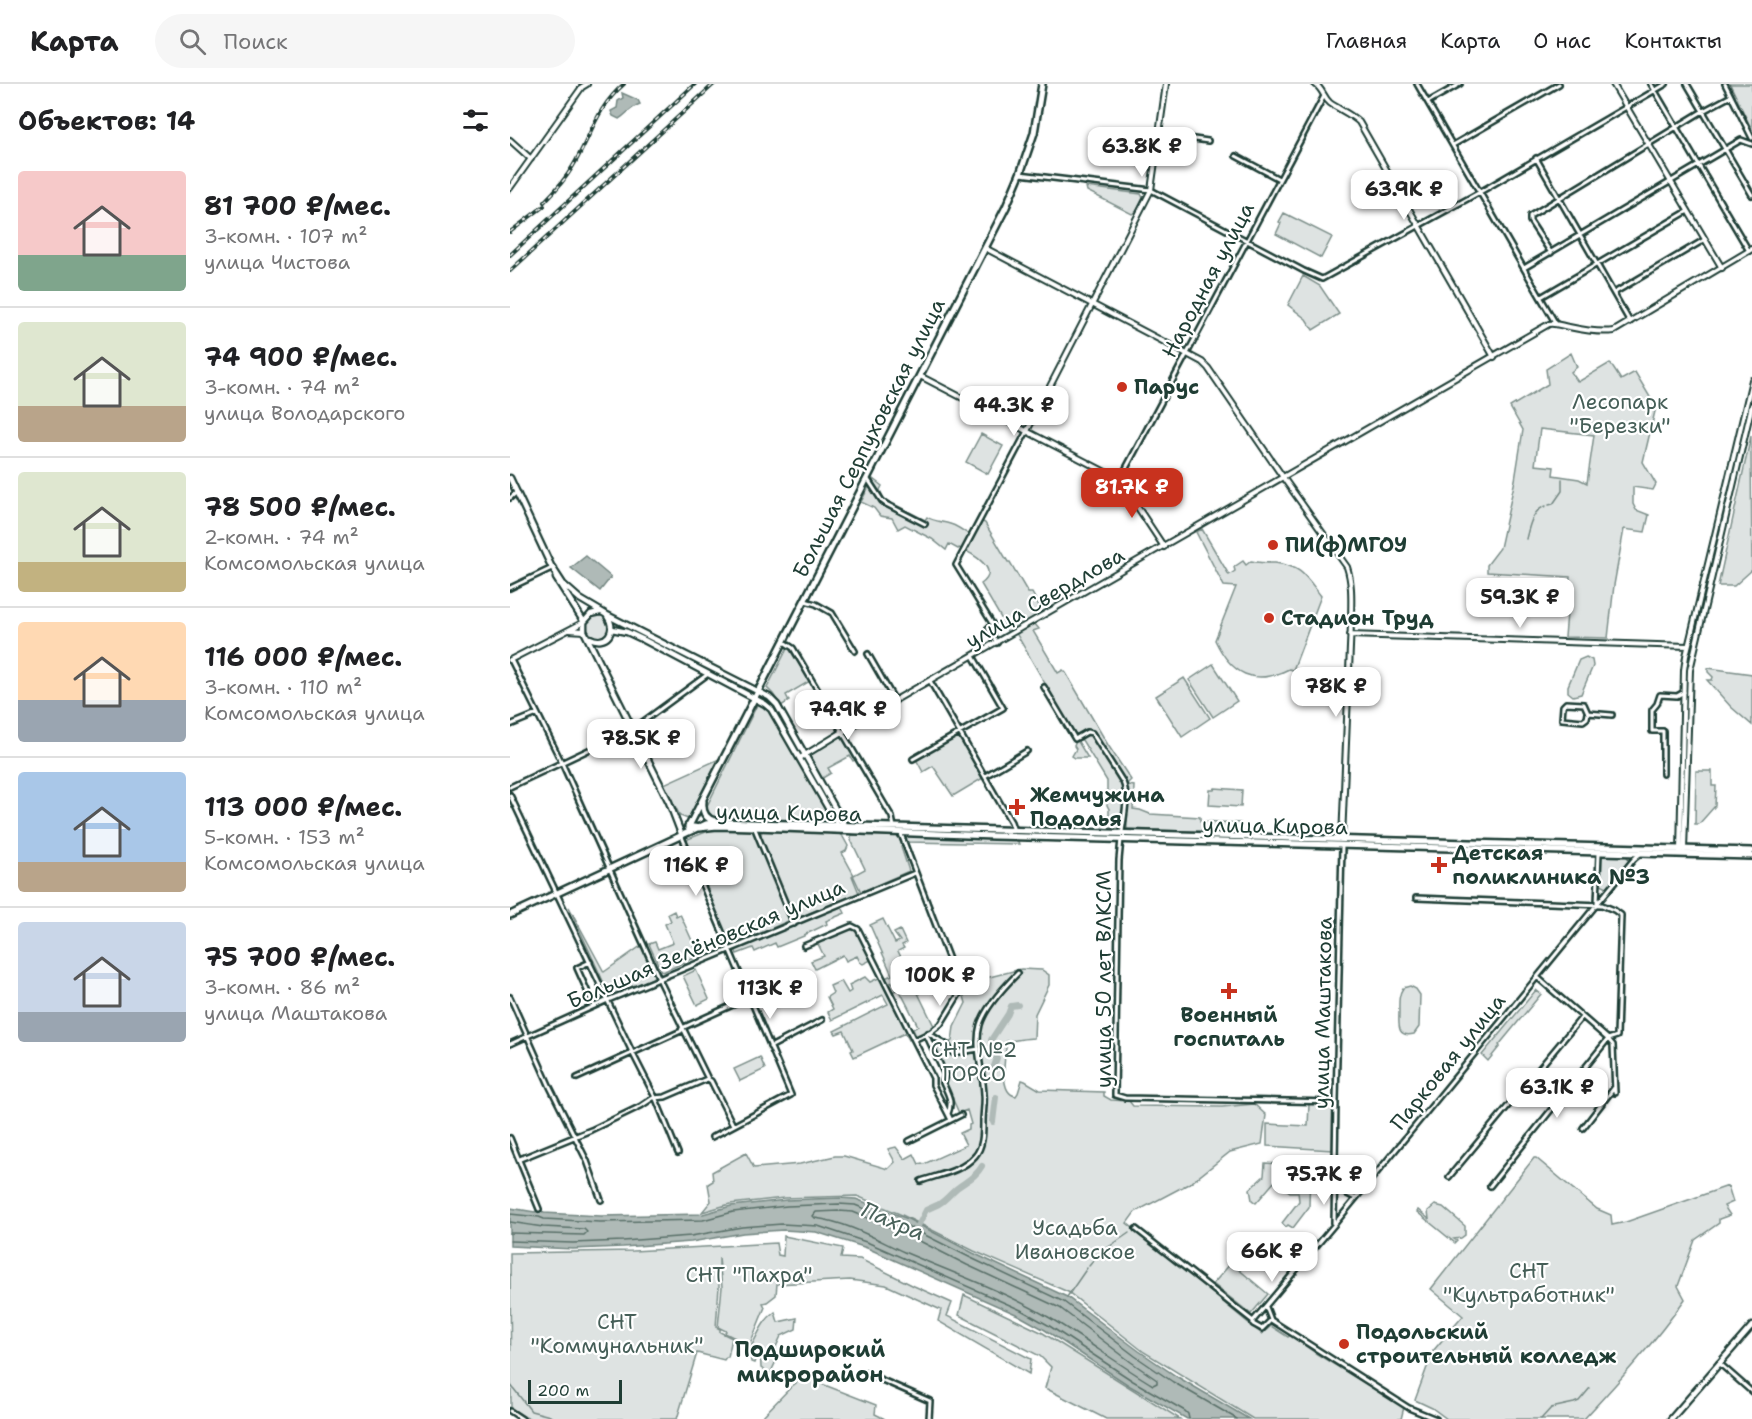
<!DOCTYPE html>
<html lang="ru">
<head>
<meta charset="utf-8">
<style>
  body { margin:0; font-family:"Shantell Sans",sans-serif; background:#f6f6f6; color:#202124; height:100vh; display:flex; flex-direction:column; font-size:22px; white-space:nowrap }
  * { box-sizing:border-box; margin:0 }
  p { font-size:20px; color:#757577 }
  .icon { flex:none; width:33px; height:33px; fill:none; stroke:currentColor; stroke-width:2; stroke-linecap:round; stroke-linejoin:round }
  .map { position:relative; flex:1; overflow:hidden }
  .side { display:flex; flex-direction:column; background:#fff; width:510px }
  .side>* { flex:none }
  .scale { position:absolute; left:18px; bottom:15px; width:94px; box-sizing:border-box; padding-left:6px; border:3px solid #1f3d34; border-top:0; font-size:16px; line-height:21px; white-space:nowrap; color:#1f3d34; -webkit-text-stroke:4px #fff; paint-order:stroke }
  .price { position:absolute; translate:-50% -51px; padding:0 14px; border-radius:12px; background:#fff; color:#222; font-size:20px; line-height:39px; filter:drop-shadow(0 2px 3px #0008) }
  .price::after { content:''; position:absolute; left:50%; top:36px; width:18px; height:14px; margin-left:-9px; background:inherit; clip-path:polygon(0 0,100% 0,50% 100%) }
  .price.on { background:#c8321e; color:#fff }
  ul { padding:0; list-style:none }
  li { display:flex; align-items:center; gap:18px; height:150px; padding:0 18px }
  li+li { border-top:2px solid #e0e0e0 }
  li span { display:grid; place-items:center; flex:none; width:168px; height:120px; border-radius:6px; color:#555 }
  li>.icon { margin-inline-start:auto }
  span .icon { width:72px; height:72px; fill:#fffc; stroke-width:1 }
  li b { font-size:26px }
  h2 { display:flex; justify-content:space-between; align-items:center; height:72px; padding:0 18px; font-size:26px }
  header { display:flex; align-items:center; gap:36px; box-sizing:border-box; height:84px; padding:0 30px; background:#fff; border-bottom:2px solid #e0e0e0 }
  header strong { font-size:28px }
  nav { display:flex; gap:33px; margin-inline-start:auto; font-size:21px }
  .search { width:420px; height:54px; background:#f6f6f6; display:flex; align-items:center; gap:15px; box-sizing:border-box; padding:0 21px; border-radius:33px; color:#757577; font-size:22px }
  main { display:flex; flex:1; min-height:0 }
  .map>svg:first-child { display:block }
</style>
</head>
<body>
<header>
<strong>Карта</strong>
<div class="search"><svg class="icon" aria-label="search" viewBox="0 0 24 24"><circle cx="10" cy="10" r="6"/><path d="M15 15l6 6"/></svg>Поиск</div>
<nav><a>Главная</a><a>Карта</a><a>О нас</a><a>Контакты</a></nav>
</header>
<main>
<section class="side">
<h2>Объектов: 14<svg class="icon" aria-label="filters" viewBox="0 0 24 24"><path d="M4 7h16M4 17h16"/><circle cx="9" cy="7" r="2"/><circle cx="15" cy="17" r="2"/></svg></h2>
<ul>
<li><span style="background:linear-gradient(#f6c9c9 70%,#7fa58c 0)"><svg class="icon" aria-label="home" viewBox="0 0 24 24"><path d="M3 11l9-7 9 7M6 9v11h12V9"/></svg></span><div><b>81 700 ₽/мес.</b><p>3-комн. · 107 m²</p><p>улица Чистова</p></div></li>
<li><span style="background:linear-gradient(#dfe7d0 70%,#b9a48a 0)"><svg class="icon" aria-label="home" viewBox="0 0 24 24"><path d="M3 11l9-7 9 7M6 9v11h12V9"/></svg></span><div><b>74 900 ₽/мес.</b><p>3-комн. · 74 m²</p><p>улица Володарского</p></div></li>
<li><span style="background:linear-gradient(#dfe7d0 75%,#c2b280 0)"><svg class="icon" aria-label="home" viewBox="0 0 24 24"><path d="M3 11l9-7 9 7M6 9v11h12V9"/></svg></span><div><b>78 500 ₽/мес.</b><p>2-комн. · 74 m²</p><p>Комсомольская улица</p></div></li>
<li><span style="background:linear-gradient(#ffd9b3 65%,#9aa5b1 0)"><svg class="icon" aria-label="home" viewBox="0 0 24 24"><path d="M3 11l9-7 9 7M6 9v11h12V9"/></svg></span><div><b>116 000 ₽/мес.</b><p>3-комн. · 110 m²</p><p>Комсомольская улица</p></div></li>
<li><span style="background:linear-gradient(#a9c7e8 75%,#b9a48a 0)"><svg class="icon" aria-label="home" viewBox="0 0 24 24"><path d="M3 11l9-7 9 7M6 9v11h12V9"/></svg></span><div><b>113 000 ₽/мес.</b><p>5-комн. · 153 m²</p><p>Комсомольская улица</p></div></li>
<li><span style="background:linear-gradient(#c9d6e8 75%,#9aa5b1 0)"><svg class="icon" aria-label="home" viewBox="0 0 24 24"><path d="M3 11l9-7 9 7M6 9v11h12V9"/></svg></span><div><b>75 700 ₽/мес.</b><p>3-комн. · 86 m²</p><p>улица Маштакова</p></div></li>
</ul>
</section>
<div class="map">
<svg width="1242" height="1335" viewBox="0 0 1242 1335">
  <rect width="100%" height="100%" fill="#fff"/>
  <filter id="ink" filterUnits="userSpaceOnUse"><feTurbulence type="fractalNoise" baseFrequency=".0167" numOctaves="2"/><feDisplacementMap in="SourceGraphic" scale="12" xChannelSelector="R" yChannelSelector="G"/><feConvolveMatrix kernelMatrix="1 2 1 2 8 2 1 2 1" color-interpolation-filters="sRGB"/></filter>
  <g filter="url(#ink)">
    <path fill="#dee3e2" stroke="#7e908b" stroke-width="1.5" fill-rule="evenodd" d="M1220,0H1242V46Z
      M576,103L631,110L633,114L626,128L622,130L577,107Z
      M774,129L822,153L811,174L766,150L771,139L769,138Z
      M793,192L810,202L829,230L803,246L796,235L778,221Z
      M1061,269L1067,283L1061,288L1068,298L1100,279L1111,296L1125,288L1146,323L1133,378L1146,400L1143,406L1123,403V420L1126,426L1139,431L1135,448L1114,445L1104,501L1098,554L1055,553L1060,493L977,488V481L990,464L1005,396L1013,346L1000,323L1038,300L1036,285ZM1030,345L1084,351L1077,399L1069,395L1043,391L1044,383L1025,381Z
      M471,350L493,362L478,390L456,378Z
      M1241,352L1242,486L1224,502H1208Z
      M363,395L372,402L370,406L374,415L415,436L417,433C426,439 437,437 447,443C451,445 455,448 460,451L469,436L475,439L498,478H500L518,509H522L533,529L498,550L494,539L471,500C492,486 462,469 449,464L448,465L439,460L436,466L422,455L395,441L388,445L382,434L370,432L364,424L351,418Z
      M692,445L719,491L725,487L724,483L733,477L736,481L741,477C749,479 757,479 765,479C792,482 796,493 811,512L783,586L779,585C744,603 721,590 705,556L726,503L714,502L686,448Z
      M77 542a11 11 0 1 1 22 0a11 11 0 1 1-22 0Z
      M523,539L525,540L529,545L523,547L548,589L553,586L556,589L598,661L621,696L613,704V729L611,731C610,743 604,745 593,745L594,737L588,735L599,733V725L597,721V697L572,656H567L578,674H565L562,672L566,665L564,662L567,655L506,549Z
      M278,563L300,597L276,611L279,617L271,622L263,610L257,604Z
      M1076,573L1082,576L1083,582L1071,610L1063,612L1058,608V602L1069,576Z
      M703,580L727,617L703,633L679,596Z
      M1198,584L1242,590V641L1221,623L1197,596H1202L1203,593L1198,588Z
      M674,594L700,634L672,653L646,612Z
      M251,620L255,621L263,630L321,732L317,738L202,735L196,724L247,621Z
      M333,651L347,675L343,677L340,672L318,684L321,689L311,695L300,675V670Z
      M449,651L473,694L443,712L423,682L413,688L407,677L408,674Z
      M209,675L178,735L170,732L154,700Z
      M1186,687H1202V702H1206L1205,722L1189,740H1185Z
      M618,701L624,702L623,725L630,726L640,730L690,733V737L730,739L729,749L617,745V704Z
      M705,704L732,706L731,723L699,721L700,706H704Z
      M206,744L243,745L280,834L278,837L221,862L219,861L177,758L178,755Z
      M251,746L328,749L333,753L338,762L336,767L332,769L344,791L355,785L341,756V751L386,752L389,753L392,761L391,763L399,787L351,808L343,791L342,792L349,809L287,834L283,833L251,756Z
      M399,752L488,755V756L507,755L509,760L396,758V755Z
      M1094,770L1116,771L1119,776L1100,802L1097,803L1091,800C1088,792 1088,777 1094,770Z
      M331,821L335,829L316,837L317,840L294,851V852L267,863L265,859L245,868L243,864L227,870L225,865Z
      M59,823L94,888L131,862L144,891L143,894L102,912L99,910Z
      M164,827L166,832L170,830L189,872L153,888L151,887L139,860L145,858L148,865L163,859L155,840L161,837L158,830Z
      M373,835L385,859L390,857L384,849L390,846L396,859L392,861L394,864L388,867L399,889L378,900L375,894L382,891L360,841Z
      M342,842L348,846L363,875L353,880L350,878L347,872L336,877L333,871L305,885L301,877L314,872L307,858Z
      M511,885L532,886L539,891V901L525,930L524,954C514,954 506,957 497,957C495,971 488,1010 506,1012L508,1009L512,996L515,997L530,1006L594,1008V1012L601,1016L619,1017L623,1022L712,1023L744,1020L756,1031L752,1060L720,1068L682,1098L625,1128L617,1139L752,1250L761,1242L778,1253L780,1251L807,1270L894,1323L891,1335H743L634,1268L558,1208L464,1167L392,1131L347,1112L274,1114L220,1120L192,1128L201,1117L198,1100L203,1097L202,1088L236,1069L244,1084L290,1080L325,1072H334L378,1085L385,1078L378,1065L386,1063L395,1075L404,1070L409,1080L412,1079L414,1080L456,1061L450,1049L459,1045V1041L461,1040L457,1026L449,1029L435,998L437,991L425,966L442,957L444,943L456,919L453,909L454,905L452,900Z
      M186,886L199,915L187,921L173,892Z
      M400,891L405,899L411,895L416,904L410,906L409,904L406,905L425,944L407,954L403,945L408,942L389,905L382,908L379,901Z
      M355,893L360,898L371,893L402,954L399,956L395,949L344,973L341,967L343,966L334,947L326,950L324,947L378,920L373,911L322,936L318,928L323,925L317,913L323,909L320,902L331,897L338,909L341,907L339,901Z
      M900,902L906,905L910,911L909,943L904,950C886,954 889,940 889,928C889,920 888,911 893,904Z
      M1026,906L1031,910L989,961L990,962L978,977L972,971Z
      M250,973L255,985L230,997L224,985Z
      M799,1020L823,1021L822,1066L757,1062V1040L798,1042Z
      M1024,1074H1026L1087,1125L1101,1131L1102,1141L1116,1138L1218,1102L1223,1118L1214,1122L1220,1131L1209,1135V1139L1185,1156L1168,1202L1175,1215C1145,1258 1110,1296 1074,1335H937L922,1324L905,1316L923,1267L953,1232L921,1205Z
      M755,1079L800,1082L799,1123L783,1144L778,1141L776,1143L772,1139L789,1117L788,1108H780L765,1097L746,1119L742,1116L740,1105L754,1092Z
      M925,1121L933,1123L955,1142V1151L951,1154L944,1155L947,1157L945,1159L907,1128L908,1126L919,1135L918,1127Z
      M274,1152L333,1164L331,1174L350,1175L404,1202L442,1219L437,1232L521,1275L519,1290L428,1237L431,1226L376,1201L340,1196L267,1200L266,1211L257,1218L253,1219L255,1223L240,1260L229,1256L215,1249L216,1247L208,1243L212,1203L209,1174V1203L206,1243L210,1245V1248L222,1254L218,1273H216L214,1276L187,1269L167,1335H21L15,1333L1,1324L0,1169L123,1167L266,1159L268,1171L273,1172Z
      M721,1179L758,1210L741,1230L703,1200Z
      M454,1211L533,1249L670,1335H596L535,1304L541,1283L530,1272L449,1231Z
      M265,1228L268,1238L287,1234L286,1245L271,1252L266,1263L267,1275L260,1290L251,1284L250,1264L244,1279L241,1278L239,1266C248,1252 251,1238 265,1228Z
      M294,1293L366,1321L365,1330L375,1335H250L281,1303Z"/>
    <path fill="#afbab7" stroke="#758883" stroke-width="1.5" d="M112,9L128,16L130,20C121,23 116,31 109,35L103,32L101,27L107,24L108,17L113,14Z
      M76,472L101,493L90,507L61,484Z
      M330,1114L346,1115L398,1135L463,1169L557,1213L629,1267L666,1292L739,1335H677L620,1302L535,1246L508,1231L357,1164L306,1148L273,1146L233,1149L181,1158L113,1163L63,1165L0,1162V1124L25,1128L30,1125L34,1129L91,1132L193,1130L221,1122L276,1116Z"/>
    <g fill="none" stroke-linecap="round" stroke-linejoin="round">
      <path stroke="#596f68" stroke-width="1.5" d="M329,1127L343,1128L392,1148L457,1181L550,1224L621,1278L647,1296V1299L643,1301C608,1280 575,1255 540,1234C494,1207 443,1189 394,1168C366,1155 337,1138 305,1134L303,1132L306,1128Z
        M0,1130L29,1133L34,1135L90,1138L193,1136L223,1128L277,1122L329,1120L345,1121L395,1141L461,1174L554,1218L625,1272L663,1298L727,1335
        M0,1138L33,1143L74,1145L77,1148L74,1151L0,1149
        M0,1157L63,1159L113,1157L181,1152L232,1143L272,1140L308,1142L359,1159L511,1226L538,1241L623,1297L675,1327L678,1330L679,1335"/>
      <path stroke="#758883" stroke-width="1.5" d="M1039,421L1043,420L1052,407V395
        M1016,455C1019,443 1022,426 1036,422
        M579,1182L590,1169L619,1149
        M557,1213L577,1184
        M0,1300L21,1327L40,1332L44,1335
        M1031,1335L1041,1324L1064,1319L1069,1317L1080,1304"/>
      <path stroke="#afbab7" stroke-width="6" d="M483,985L487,974L482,970L481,956L498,930L501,922L508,921
        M483,1038L486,1013
        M406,1146L416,1126C420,1124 425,1122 429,1120C436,1116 441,1109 447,1104C456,1097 466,1093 472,1082"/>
      <g stroke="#1f3d34" stroke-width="8">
        <path id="minor" d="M907,0L1046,240
          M1141,0L1239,167
          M1177,0L1242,111
          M1215,0L1242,54
          M918,18L950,0
          M649,50L698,57
          M943,61L1049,0
          M726,72L769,95
          M1026,74L1120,238
          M510,90L641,106L794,187L812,195L970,108L1156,0
          M1041,169L1020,137V132L1193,27L1221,12
          M1014,184L1231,56L1242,60
          M1104,209L1194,156
          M1031,213L1178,127
          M357,394L372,417L376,420L415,440
          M609,395L614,388L814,12
          M0,414L7,408
          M0,504L42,484
          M295,517L306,520L322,529L345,567
          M274,558L283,564L382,733L384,743
          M487,559L478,544L483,541L446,481L517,347
          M358,570L385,617
          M1,576L52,679L151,899L198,995L201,997L223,1041
          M420,597L501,738L504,747
          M534,603L565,655L577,648L582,649L613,698C619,712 614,733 612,748
          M1056,619L1074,620L1078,629L1077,634L1073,637L1052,635L1053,622Z
          M1078,629L1102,631
          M0,641L27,630
          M403,675L493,624L463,572
          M1153,690V647H1142V626L1147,620L1150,611L1167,612L1174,608
          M475,692L517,667
          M0,703L123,645L198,590
          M0,711L123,970L146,1015L168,1069
          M245,745L284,840
          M391,750L451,907L431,940L421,948L404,956
          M172,753L281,1011L202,1053
          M611,755L609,776L605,1011L615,1014L826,1018
          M906,814L1092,821L1104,826L1111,831L1107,952L1098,955L1103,961L1105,1009
          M1087,819L1089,769
          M294,862L342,842L348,845L423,994V1001L438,1030
          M80,878L67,884L84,922
          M0,913L40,1003L77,1077L91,1116
          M418,949L437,961L443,969L469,965
          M416,950L435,991L433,999C438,1010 443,1017 438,1030L441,1036
          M0,960L98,916L405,789
          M260,963L312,936
          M67,994L171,947L172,944L236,915L247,917L298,893
          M1073,1044L1104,1004
          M0,1054L29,1125
          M399,1057L451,1031
          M10,1075L81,1046L131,1022L143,1014L155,1013L197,995
          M939,1093L1072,933
          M411,1097C430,1090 451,1088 465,1072C473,1063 473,1050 473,1038C473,1028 475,1019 474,1010C473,988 464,962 470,941C475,924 496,901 508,889
          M980,1102L1098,955L1027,893
          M825,1104L845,1114
          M824,1139L826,1018L832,762
          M626,1145L743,1237
          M756,1223L761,1236L752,1245L743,1240V1237L824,1141L1124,775L1130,770
          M761,1236L899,1324L926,1335
          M1209,1279L1242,1308
          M356,1289L420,1317L419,1335
          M0,1327L12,1335"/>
      </g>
      <g stroke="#1f3d34" stroke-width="8">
        <path id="tertiary" d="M805,0C813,5 813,13 820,19C830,26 841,30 849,38L984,273
          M1103,0L1212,184
          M0,56L21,75
          M0,104L72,3L77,0
          M475,164L660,261L692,278L698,284L777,399L837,483C843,501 841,520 841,539L832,755
          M410,292L609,395L654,463
          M517,347L641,106L656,0
          M59,546L74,547
          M840,551L1178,562
          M0,576L74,538
          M290,674L375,622L1039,240C1046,239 1052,242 1059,243C1073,246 1090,249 1104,247L1242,165
          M1174,766L1180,586L1242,321
          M1170,767L1174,586L1176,572L1242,296"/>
      </g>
      <g stroke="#1f3d34" stroke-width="9">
        <path id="secondary" d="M0,394L42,484
          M42,483L53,500L70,515L97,531L259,613L267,621L336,744
          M46,494L74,538V547L159,718L172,752
          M74,538L81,530L90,528
          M102,545L117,548L134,556L255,620L261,625L329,743
          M80,554C96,562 108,547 97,532
          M1161,1335L1242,1242"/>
      </g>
      <g stroke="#1f3d34" stroke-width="10">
        <path id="primary" d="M193,717C192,727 195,735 205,737
          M178,742L189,744L207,742L244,743L483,752L1242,772
          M178,744L496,123L510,90L524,49L532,0
          M0,831L196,740L207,738L1242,767"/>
      </g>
      <use href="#minor" stroke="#fff" stroke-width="3"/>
      <use href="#tertiary" stroke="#fff" stroke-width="4"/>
      <use href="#secondary" stroke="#fff" stroke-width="4.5"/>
      <use href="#primary" stroke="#fff" stroke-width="5"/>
      <g stroke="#1f3d34" stroke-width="4">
        <path id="rail" d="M34,118C45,107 55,96 63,82C81,52 86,24 114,0
          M0,148L34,122
          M0,171L185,0
          M0,187L204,0"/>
      </g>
      <use href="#rail" stroke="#fff" stroke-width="1.5" stroke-dasharray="4.5" stroke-linecap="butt"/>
    </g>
  </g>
  <g fill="#c8321e" stroke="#fff" stroke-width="2">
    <circle cx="612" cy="303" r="6"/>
    <circle cx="763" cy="461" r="6"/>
    <circle cx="759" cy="534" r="6"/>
    <path d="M504 714h6v6h6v6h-6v6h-6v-6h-6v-6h6z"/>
    <path d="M926 772h6v6h6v6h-6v6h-6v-6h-6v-6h6z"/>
    <path d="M716 898h6v6h6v6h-6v6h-6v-6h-6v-6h6z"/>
    <circle cx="834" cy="1260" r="6"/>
  </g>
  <g text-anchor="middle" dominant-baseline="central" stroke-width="4.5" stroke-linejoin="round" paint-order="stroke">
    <g font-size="21" fill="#1f3d34" stroke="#fff">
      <text transform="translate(698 196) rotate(-62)">Народная улица</text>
      <text transform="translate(359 354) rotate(-63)">Большая Серпуховская улица</text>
      <text transform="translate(535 514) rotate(-30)">улица Свердлова</text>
      <text transform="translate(279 729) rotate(1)">улица Кирова</text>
      <text transform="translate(765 742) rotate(1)">улица Кирова</text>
      <text transform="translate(196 860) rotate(-23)">Большая Зелёновская улица</text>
      <text transform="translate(594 895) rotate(-90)">улица 50 лет ВЛКСМ</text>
      <text transform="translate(813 929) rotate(-89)">улица Маштакова</text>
      <text transform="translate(938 978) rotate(-51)">Парковая улица</text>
    </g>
    <g font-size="21" font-weight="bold" fill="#1f3d34" stroke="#fff" text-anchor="start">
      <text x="624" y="303">Парус</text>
      <text x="775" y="461">ПИ(ф)МГОУ</text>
      <text x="771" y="534">Стадион Труд</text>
      <text x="520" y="711">Жемчужина<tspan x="520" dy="24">Подолья</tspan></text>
      <text x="942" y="769">Детская<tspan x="942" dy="24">поликлиника №3</tspan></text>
      <text x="719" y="931" text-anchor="middle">Военный<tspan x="719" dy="24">госпиталь</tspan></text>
      <text x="846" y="1248">Подольский<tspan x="846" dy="24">строительный колледж</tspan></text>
    </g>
    <g font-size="21" fill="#455e57" stroke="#fff">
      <text x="1110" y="318">Лесопарк<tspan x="1110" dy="24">"Березки"</tspan></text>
      <text x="464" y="966">СНТ №2<tspan x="464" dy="24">ГОРСО</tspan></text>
      <text x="565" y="1144">Усадьба<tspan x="565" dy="24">Ивановское</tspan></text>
      <text x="1019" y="1187">СНТ<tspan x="1019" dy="24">"Культработник"</tspan></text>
      <text x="239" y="1191">СНТ "Пахра"</text>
      <text x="107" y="1238">СНТ<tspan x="107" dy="24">"Коммунальник"</tspan></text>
    </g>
    <g font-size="22" font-style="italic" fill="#4a625b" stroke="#fff">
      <text transform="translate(383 1137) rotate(23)">Пахра</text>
    </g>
    <g font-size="22" font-weight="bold" fill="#1f3d34" stroke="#fff">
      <text x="300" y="1265">Подширокий<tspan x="300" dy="25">микрорайон</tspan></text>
    </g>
  </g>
</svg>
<div class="scale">200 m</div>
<b class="price" style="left:632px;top:94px">63.8K ₽</b>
<b class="price" style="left:894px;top:137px">63.9K ₽</b>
<b class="price" style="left:504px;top:353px">44.3K ₽</b>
<b class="price on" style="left:622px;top:435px">81.7K ₽</b>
<b class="price" style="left:1010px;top:545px">59.3K ₽</b>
<b class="price" style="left:826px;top:634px">78K ₽</b>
<b class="price" style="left:338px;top:657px">74.9K ₽</b>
<b class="price" style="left:131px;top:686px">78.5K ₽</b>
<b class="price" style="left:186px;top:813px">116K ₽</b>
<b class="price" style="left:430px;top:923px">100K ₽</b>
<b class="price" style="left:260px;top:936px">113K ₽</b>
<b class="price" style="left:1047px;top:1035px">63.1K ₽</b>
<b class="price" style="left:814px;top:1122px">75.7K ₽</b>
<b class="price" style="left:762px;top:1199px">66K ₽</b>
</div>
</main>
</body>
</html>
